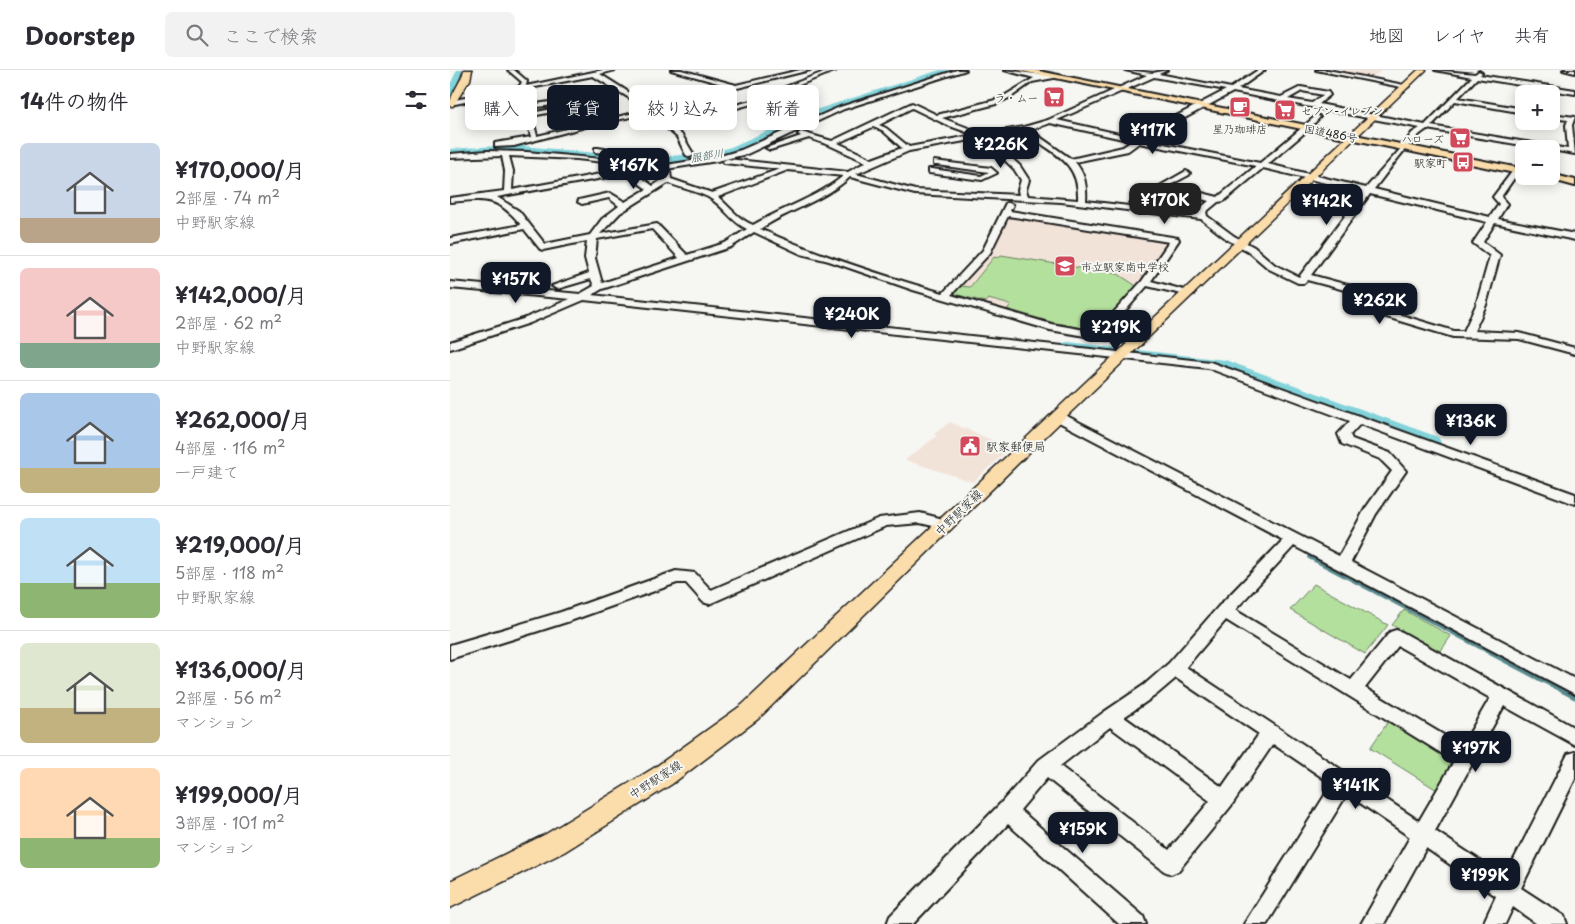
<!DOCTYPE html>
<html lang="ja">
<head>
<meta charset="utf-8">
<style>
  body { margin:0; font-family:"Playpen Sans","Klee One",sans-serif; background:#f2f2f3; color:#2b2b33; height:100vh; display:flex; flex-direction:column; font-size:19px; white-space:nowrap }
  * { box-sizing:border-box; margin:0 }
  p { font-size:16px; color:#7c7c81 }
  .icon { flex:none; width:28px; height:28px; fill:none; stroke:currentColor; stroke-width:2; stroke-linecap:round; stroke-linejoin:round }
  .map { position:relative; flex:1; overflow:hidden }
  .sheet { display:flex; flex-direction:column; background:#fff; width:450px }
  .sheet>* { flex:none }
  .hud { position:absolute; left:15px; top:15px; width:475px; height:45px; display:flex; gap:10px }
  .controls { position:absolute; left:1065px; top:15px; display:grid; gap:10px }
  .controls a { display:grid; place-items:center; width:45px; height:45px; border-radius:8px; background:#fff; box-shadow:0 2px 12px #0003; font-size:25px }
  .price { position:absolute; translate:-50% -42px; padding:0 11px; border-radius:10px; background:#111827; color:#fff; font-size:16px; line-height:32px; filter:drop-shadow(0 1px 2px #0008) }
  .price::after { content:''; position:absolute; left:50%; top:30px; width:15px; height:11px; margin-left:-8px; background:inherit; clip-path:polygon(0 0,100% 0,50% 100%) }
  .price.selected { background:#222; color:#fff }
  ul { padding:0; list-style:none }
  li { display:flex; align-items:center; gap:15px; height:125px; padding:0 20px }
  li+li { border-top:1px solid #e1e1e2 }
  li span { display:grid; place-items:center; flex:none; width:140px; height:100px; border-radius:8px; color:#555 }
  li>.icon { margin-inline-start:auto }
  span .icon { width:60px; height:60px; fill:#fffc; stroke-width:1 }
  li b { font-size:21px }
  h2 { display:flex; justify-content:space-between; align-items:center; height:60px; padding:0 20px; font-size:21px }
  .chip { padding:0 18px; border-radius:8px; background:#fff; box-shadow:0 2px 12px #0003; font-size:18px; line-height:45px }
  .chip.selected { background:#111827; color:#fff }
  header { display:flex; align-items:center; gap:30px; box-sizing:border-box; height:70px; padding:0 25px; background:#fff; border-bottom:1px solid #e1e1e2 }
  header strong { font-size:24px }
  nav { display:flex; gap:28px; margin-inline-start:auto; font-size:18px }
  .search { width:350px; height:45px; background:#f2f2f3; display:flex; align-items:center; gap:12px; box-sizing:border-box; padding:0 18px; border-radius:8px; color:#7c7c81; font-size:19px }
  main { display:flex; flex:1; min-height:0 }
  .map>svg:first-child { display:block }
</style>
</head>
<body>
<header>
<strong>Doorstep</strong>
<div class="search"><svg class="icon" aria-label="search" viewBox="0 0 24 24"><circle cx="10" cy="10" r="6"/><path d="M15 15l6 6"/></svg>ここで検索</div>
<nav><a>地図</a><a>レイヤ</a><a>共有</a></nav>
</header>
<main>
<section class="sheet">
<h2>14件の物件<svg class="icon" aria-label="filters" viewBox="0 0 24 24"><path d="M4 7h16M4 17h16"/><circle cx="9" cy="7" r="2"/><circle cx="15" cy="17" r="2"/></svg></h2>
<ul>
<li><span style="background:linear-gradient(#c9d6e8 75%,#b9a48a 0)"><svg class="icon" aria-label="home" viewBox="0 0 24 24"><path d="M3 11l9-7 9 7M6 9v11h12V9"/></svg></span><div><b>¥170,000/月</b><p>2部屋 · 74 m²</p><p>中野駅家線</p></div></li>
<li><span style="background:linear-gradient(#f6c9c9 75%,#7fa58c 0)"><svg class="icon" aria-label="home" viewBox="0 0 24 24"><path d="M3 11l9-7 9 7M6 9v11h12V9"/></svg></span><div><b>¥142,000/月</b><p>2部屋 · 62 m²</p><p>中野駅家線</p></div></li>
<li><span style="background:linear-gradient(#a9c7e8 75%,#c2b280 0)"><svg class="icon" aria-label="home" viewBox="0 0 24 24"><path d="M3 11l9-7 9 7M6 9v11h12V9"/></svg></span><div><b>¥262,000/月</b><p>4部屋 · 116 m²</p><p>一戸建て</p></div></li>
<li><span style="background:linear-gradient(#bfe0f5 65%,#8fb573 0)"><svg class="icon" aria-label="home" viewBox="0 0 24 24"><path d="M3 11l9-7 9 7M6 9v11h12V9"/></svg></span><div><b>¥219,000/月</b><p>5部屋 · 118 m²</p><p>中野駅家線</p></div></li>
<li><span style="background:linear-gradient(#dfe7d0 65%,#c2b280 0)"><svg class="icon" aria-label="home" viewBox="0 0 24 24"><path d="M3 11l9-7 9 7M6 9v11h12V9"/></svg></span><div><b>¥136,000/月</b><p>2部屋 · 56 m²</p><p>マンション</p></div></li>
<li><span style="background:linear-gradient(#ffd9b3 70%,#8fb573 0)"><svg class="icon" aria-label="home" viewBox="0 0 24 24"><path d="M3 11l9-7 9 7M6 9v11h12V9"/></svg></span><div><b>¥199,000/月</b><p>3部屋 · 101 m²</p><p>マンション</p></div></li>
</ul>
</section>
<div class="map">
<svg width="1125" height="854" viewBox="0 0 1125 854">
  <rect width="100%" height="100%" fill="#f6f6f2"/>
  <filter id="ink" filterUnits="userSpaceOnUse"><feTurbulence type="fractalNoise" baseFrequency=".02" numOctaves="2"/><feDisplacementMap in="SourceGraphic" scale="10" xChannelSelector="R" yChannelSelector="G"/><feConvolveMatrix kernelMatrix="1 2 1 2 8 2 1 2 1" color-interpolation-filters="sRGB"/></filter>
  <g filter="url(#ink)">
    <path fill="#f2e3d8" d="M878,0H932L920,9Z
      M559,145L722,172L676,233L646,260L642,261L602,254L501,224L540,180Z
      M500,352L560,378L523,412L455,390L487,366L484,364Z"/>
    <path fill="#b4e09e" stroke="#687e5d" d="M551,185L668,204L688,217L676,233H671L645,259L641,260L601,252L557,239L561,235L538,229L535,232L505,224L510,216L520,217L544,187L549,188Z
      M864,514L938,555L915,584L840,540Z
      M954,540L1001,566L990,582L942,555Z
      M940,649L1005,689L987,720L920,678Z"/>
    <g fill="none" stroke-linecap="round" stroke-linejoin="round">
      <path stroke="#598a8e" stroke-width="4" d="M859,487L1043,584"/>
      <path stroke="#598a8e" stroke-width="5" d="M1041,583L1125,627"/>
      <path fill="#82d3da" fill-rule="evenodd" d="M7,0H17L5,25L0,28V15Z
        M490,0H505L370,45L289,83L264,90L199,96L62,83L0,87V79L62,75L199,88L263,82L281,77L362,41Z
        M618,272L775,290L988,367L991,372L988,377L981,378L974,377L765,299L612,281L609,277L612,273Z"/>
      <g stroke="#1c1c1c" stroke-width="4">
        <path id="minor" d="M58,0H64L77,11L76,16L153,0H165L150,4L191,30L192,33L279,16L221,0H231L286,15L350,0H360L263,24L193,36L194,42L217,53L316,27L330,19L379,0H387L334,21L320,29L221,56L232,65L244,85L240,87L236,85L227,67L214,56L190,45L139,56L64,76L45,77V73L81,67L70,21L0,35V31L69,17L72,12ZM143,6L186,32L188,42L87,66L82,46L143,34L134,27L79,35L75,19ZM133,31L135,33L81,43L80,38Z
          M507,0H516L394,39L297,84L267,91L216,99L127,89L59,86L63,101L62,120L184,98L188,100L184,102L203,116L213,109L212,102L216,100L220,102L221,109L262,123L330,99L274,93L273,91L277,89L398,102L416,92L379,75L359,68L320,80L316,78L351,66L348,64L351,62L382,71L462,33L487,45L549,29L584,8L554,0L609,7L582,12L561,27L546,34L492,48L534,64L574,57L598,50L697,5L675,0L703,3L717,0L709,4L781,18L808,0H815L788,19L831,27L851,17L878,22L880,25L869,34L975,55L1022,7L985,0L1025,4L1029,1L1032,3L1030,5L1125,20V24L1027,8L1008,28L1074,39V43L1005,31L981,56L1118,79L1116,55L1118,50L1101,48V44L1125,47L1122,55L1125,84L977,59C960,69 938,102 924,119L1040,147L1049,134L1043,127L1074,86V94L1051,127L1057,134L1048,149L1125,164V170L1045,153L1033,172L1050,185L1036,235L1024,261L1069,263L1125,278V284L1069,269L1003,267L920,242L915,237L921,227L857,210L854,213H848L819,199L798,181L778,170L751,149L611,132L465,124L400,107C375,130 339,140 310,159C368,185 431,205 493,223L533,180L556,133H559L563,135L560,141L728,168L729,170L701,211L745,223L740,226L697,216L656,263L692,270V274L688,275L600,260L463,220L379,191L351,184L304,162L281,177L152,219L142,225L760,292L1125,424V434L910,354L900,365L902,369L940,383L956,401L926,444L901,492L1125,609V624L844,476L785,540L901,610L940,562L946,560L952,562L1125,658V675L1054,636L985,761L1055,807L1118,684L1125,682V709L1071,818L1114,846L1117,854H1087L1063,837L1055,854H1033L1046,826L976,778L934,854H911L960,767L897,724L817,854H794L882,714L823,674L781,736L728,801L721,804L714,801L597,708L570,740L693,846L696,854H669L558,754L463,854H437L440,846L550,734L589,690L654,642L694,615L719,593L768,537L833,470L605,350L603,347L605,344H613L889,486L915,439L942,401L930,389L892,374L888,364L900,351L758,298L134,230L80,253L0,279V272L73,249L120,229L0,218V212L130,224L144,216L141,209L107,219L102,216L139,203L135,188L137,171L93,180L90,179L74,159L0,174V168L71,155C47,125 34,129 0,132V128L54,121L55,101L52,86L0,88V84L37,81L77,82L216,95L267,87L291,80L390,37ZM704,7L776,20L707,56L687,68L607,50ZM852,21L873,25L862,33L838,29ZM783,22L970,58L962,63L953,76L916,118L818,94L859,59L870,47L867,45L810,93L694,70ZM462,38L497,55L525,65L459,77L436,58L429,55ZM600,53L682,71L673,77L621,89L580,60ZM423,57L432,60L452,78L422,89L388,73ZM574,61C600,83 630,89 628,130L578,126L576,120L579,110L570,96L539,67ZM532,68L564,99L571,110L568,120L569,125L465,120L406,104L459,81ZM689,73L806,96L768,127L720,115L739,105L740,103L736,101L680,133L687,135L715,119L759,131L749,139L748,144L636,131C637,116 635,104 625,92L678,81ZM813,98L913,122L849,207L825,195L804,177L784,166L757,146L756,142L768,132L774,131ZM338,100L393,106C370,126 330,139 303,155C288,149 280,137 268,127ZM176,104L197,119L175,132L160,123L129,130L128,132L132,134L159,128L169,136L152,149L140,165L95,174L69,141L47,127ZM218,113C231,118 246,121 258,127C274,136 281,152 297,159L275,173L237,185L207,154L150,164L170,143ZM920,124L1037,152L1023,173L1040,186L1026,235L1014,261H1004L928,238L926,236L932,226L931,224L861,205ZM558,146L719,172L692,211L646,262L601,254L501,225L540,183ZM202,159L229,188L152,213L145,188L147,169ZM776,550L1004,691L969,751L736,597ZM948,576L1040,628L1012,676L915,618ZM726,608L809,664L772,717L674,647L706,625ZM660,657L760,731L719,780L610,696Z
          M866,0H878L959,16L956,18Z
          M1113,0H1125V3Z
          M148,78L191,85L195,87L191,89L145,82V78Z
          M484,91L541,98L547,103L532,110L479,103V99H482L531,106L539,102L487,95H484Z
          M470,443L501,451L503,454L496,459L470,453L436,456L259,534L253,532L236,513H227L120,551L0,589V575L111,542L226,501L245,503L261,520L429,448Z"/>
      </g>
      <g stroke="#1c1c1c" stroke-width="3">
        <path id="major" d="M14,0H22L20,10L3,36H0C0,23 11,14 14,0Z
          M968,0H976L597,365L308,649L222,714L114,782L0,838V811L96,764L204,698L292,635Z"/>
      </g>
      <g stroke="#1c1c1c" stroke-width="4">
        <path id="highway" d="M567,0H584L1074,99V105Z
          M1101,104L1125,110V116L1088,106H1101Z"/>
      </g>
      <use href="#minor" fill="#f6f6f2" fill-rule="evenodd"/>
      <use href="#major" fill="#fbddab" fill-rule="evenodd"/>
      <use href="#highway" fill="#fbddab" fill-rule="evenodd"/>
    </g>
  </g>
  <defs>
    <g id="supermarket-square" transform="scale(1.125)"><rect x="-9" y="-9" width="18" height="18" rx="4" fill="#d1495b" stroke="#f6f6f2"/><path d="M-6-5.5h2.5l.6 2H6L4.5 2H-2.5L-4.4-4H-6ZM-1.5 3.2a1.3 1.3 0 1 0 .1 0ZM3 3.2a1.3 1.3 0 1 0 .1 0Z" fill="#fff"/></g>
    <g id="cafe-square" transform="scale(1.125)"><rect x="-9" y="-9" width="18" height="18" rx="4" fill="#d1495b" stroke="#f6f6f2"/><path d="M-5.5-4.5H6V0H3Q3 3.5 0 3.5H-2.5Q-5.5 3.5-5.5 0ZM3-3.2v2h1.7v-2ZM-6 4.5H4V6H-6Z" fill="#fff"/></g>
    <g id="bus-square" transform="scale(1.125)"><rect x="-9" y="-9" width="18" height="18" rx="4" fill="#d1495b" stroke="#f6f6f2"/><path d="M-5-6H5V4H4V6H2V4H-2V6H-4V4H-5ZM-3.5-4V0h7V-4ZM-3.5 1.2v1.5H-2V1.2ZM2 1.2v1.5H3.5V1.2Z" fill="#fff"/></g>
    <g id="school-square" transform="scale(1.125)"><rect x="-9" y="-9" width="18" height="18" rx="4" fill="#d1495b" stroke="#f6f6f2"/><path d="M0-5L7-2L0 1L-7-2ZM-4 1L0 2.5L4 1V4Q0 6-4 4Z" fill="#fff"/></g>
    <g id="civic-square" transform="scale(1.125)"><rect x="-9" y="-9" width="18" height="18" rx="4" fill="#d1495b" stroke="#f6f6f2"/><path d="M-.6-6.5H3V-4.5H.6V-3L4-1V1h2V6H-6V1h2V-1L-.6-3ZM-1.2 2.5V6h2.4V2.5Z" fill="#fff"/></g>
  </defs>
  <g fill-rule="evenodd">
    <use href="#supermarket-square" x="604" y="27"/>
    <use href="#cafe-square" x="790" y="37"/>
    <use href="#supermarket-square" x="835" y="40"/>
    <use href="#supermarket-square" x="1010" y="68"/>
    <use href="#bus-square" x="1013" y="92"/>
    <use href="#school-square" x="615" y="196"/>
    <use href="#civic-square" x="520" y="376"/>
  </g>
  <g text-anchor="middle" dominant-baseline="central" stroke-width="4" stroke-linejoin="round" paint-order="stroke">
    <g font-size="11" fill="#1c1c1c" stroke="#f6f6f2" text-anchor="end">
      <text x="588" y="27">ラ・ムー</text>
      <text x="851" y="40" text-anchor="start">セブン-イレブン</text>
      <text x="790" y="58" text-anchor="middle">星乃珈琲店</text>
      <text x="994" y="68">ハローズ</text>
      <text x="997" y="92">駅家町</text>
      <text x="631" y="196" text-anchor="start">市立駅家南中学校</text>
    </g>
    <g font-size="11" fill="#1c1c1c" stroke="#f6f6f2">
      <text transform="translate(881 63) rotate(11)">国道486号</text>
    </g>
    <g font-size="11" font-style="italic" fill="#405c5e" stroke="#f6f6f2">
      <text transform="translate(257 85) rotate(-9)">服部川</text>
    </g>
    <g font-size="12" fill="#1c1c1c" stroke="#f6f6f2" text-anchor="start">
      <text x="536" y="376">駅家郵便局</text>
    </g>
    <g font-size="12" fill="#1c1c1c" stroke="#f6f6f2">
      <text transform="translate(508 442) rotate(-44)">中野駅家線</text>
      <text transform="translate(205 709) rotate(-33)">中野駅家線</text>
    </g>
  </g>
</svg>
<div class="controls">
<a>+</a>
<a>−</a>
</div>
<b class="price" style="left:703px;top:85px">¥117K</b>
<b class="price" style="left:551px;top:99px">¥226K</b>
<b class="price" style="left:184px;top:120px">¥167K</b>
<b class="price selected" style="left:715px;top:155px">¥170K</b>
<b class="price" style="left:877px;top:156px">¥142K</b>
<b class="price" style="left:66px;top:234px">¥157K</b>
<b class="price" style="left:930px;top:255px">¥262K</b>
<b class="price" style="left:402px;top:269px">¥240K</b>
<b class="price" style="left:666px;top:282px">¥219K</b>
<b class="price" style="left:1021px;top:376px">¥136K</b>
<b class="price" style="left:1026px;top:703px">¥197K</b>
<b class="price" style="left:906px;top:740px">¥141K</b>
<b class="price" style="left:633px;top:784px">¥159K</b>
<b class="price" style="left:1035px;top:830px">¥199K</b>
<div class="hud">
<a class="chip">購入</a>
<a class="chip selected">賃貸</a>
<a class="chip">絞り込み</a>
<a class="chip">新着</a>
</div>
</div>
</main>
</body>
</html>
